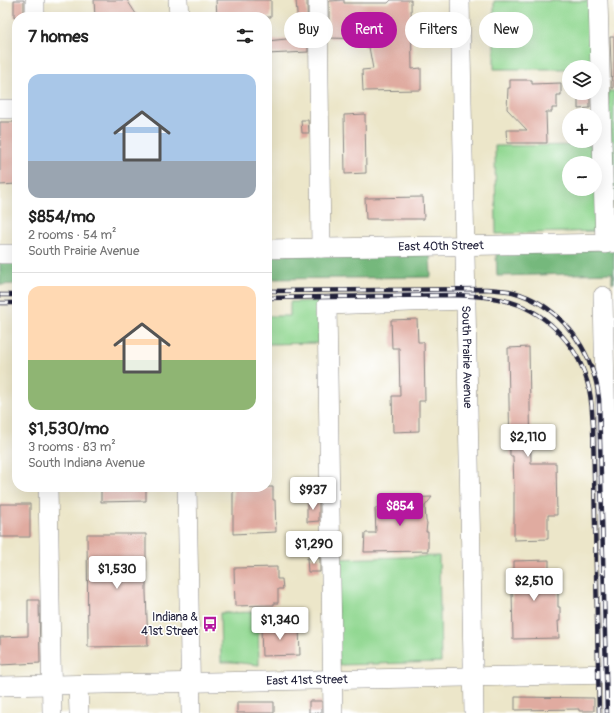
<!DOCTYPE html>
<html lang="en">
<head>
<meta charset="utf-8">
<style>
  body { margin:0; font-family:Pangolin,sans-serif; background:#f2f2f2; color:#222; height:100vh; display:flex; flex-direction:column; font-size:15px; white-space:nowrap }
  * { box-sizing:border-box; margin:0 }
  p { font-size:13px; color:#767676 }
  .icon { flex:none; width:22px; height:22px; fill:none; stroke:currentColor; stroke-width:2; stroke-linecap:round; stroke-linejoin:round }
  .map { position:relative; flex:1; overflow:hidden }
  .panel { position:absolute; left:12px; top:12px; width:260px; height:480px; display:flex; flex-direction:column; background:#fff; border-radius:16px; box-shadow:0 4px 16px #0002 }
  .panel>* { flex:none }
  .guide { position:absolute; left:284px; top:12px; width:270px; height:36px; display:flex; gap:8px }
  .fabs { position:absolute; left:562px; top:60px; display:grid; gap:8px }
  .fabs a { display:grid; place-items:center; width:40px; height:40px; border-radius:50%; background:#fff; box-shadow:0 4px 16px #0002; font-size:20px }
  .price { position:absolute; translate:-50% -34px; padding:0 9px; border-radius:4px; background:#fff; color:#222; font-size:13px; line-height:26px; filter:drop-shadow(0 1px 2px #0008) }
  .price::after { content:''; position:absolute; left:50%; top:24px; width:12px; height:9px; margin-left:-6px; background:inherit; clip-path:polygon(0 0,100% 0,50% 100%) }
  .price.current { background:#b5179e; color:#fff }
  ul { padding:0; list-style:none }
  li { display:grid; align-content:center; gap:8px; height:212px; padding:0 16px }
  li+li { border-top:1px solid #e0e0e0 }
  li span { display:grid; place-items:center; height:124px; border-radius:12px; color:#555 }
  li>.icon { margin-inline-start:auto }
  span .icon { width:72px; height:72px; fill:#fffc; stroke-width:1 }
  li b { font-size:17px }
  h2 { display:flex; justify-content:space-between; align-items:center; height:48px; padding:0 16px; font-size:17px }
  .tag { padding:0 14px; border-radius:18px; background:#fff; box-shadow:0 4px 16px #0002; font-size:14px; line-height:36px }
  .tag.current { background:#b5179e; color:#fff }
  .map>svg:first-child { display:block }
</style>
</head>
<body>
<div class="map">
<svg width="614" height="713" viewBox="0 0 614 713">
  <rect width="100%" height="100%" fill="#fff"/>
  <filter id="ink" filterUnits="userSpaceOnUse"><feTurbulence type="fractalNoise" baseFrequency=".025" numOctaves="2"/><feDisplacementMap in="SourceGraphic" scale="8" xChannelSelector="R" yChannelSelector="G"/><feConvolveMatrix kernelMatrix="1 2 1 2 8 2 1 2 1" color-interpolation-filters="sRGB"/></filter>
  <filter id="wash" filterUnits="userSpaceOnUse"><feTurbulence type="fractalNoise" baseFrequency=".012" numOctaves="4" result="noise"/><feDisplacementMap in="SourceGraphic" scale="16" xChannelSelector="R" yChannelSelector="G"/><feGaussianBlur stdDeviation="0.9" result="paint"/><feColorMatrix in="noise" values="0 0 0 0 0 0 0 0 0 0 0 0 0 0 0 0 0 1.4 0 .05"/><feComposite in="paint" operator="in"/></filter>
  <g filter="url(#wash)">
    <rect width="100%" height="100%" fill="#ece6c9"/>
    <path fill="#92d892" stroke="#5a7d66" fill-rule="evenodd" d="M494,1H592L594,67H569V69H494Z
      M608,91H614V236Z
      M597,145L600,231L496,234L495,146ZM569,163H595V189H569Z
      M319,301V343L267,344V316H290V302Z
      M439,556L441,662L339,665L335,559Z
      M258,612L259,665L232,662H221L220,613Z"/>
    <path fill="#75b87c" stroke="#4c6d5c" d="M614,249V283H612V273L497,276L496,252Z
      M430,252L431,277L267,279V255Z
      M0,259H17V284L0,285Z"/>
    <g id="blocks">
      <path fill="#e0aba0" d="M14,0H24V17H14Z
        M94,0H127L138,17H95Z
        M216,0H271V17H217Z
        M296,0H307L308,52L267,54V41L296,38L297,28H298Z
        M344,0V3H388L391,0H411L412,69L421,68V90L363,91L362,70L373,69L369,47H365L364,39L329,38V1Z
        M610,37H614V88H612Z
        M510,80H532V84L561,83V95H557V108H552V112H546L547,143H507L506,130H527L507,109L508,88H510Z
        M578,96H590V108L578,109Z
        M365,114L366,173L345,174L344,115Z
        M301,120H308L309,133H302Z
        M0,122H17V184L0,185Z
        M423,197L424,219H366L365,198Z
        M417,319L418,342H424L425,401H419V431L393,432L392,396H400L399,348H392L391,320Z
        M529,347L531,463H556L557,515H548V539L514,540V489L513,456H510L508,348Z
        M146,487V501L101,502V488Z
        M233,487H273V500H275L276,532L233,534Z
        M432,497L425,506L426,521L427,523L426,532H428V551L364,552L365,533H376L375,508H381V502L402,501V498Z
        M307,500H319V521L307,522Z
        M0,504H30V537H0Z
        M87,534H146V592L148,646L88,647Z
        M307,558H320V572H308Z
        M549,560V591H558V607H560V621H558L559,638L513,639L512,592H514V561Z
        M277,567V579H282L283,589H278V603H274V605L235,606L234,568Z
        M28,600H39L40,663L0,665V637L28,636Z
        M270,626H277L284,628L299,627L300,655L262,656L261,628H270Z
        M515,697L594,698V711H579V709L515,710Z
        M309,701H322V713H309Z
        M237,702H274V713H237Z"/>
    </g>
  </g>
  <g filter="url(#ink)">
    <use href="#blocks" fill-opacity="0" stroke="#878482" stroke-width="1"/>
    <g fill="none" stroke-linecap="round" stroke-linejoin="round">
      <g stroke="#878482" stroke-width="20">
        <g id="minor">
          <path d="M35,0V17"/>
          <path d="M178,0L179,17"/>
          <path d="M318,0L321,248"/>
          <path id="s1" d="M460,0L474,713"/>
          <path d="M598,0L605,244"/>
          <path d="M0,109H17"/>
          <path id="s2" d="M267,249L614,243"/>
          <path d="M0,254H17"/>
          <path d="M603,296L612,713"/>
          <path d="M48,487L52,713"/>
          <path d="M187,487L191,713"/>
          <path d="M78,685L79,713"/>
          <path id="s3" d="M0,686L614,674"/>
          <path d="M333,713L327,305L466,300"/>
        </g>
      </g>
      <use href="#minor" stroke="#fff" stroke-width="19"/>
      <g stroke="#22223b" stroke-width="4.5">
        <path id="rail" d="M267,291L486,289C495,290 505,290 513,292C553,303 582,336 594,375C597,383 598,391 599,399L607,713
          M0,295H17
          M267,298L455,295C471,296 487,296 503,300C543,309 576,342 587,381C592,396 592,411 593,426L599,713
          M0,303H17"/>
      </g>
      <use href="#rail" stroke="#fff" stroke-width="3" stroke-dasharray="9" stroke-linecap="butt"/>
    </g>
  </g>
  <defs>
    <g id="bus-bare" transform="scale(1.2)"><path d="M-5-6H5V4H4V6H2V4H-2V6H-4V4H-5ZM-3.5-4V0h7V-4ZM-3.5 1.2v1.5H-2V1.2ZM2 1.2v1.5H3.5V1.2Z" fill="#b5179e" stroke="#fff" stroke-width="2.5" paint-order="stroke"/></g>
  </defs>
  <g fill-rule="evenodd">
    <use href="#bus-bare" x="210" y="624"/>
  </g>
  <g text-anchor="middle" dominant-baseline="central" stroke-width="3" stroke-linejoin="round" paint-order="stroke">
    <g font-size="12" fill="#22223b" stroke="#fff">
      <text stroke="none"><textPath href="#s2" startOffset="174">East 40th Street</textPath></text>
      <text stroke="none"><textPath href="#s1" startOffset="357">South Prairie Avenue</textPath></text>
      <text stroke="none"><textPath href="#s3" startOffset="307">East 41st Street</textPath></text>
    </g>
    <g font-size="12" fill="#22223b" stroke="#fff" text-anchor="end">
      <text x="198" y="617">Indiana &amp;<tspan x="198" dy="14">41st Street</tspan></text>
    </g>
  </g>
</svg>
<div class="fabs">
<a><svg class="icon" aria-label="layers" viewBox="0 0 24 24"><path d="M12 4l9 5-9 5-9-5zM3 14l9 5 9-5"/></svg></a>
<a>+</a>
<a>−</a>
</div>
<b class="price" style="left:528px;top:458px">$2,110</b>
<b class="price" style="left:313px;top:511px">$937</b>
<b class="price current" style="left:400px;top:527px">$854</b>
<b class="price" style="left:314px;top:565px">$1,290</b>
<b class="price" style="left:117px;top:590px">$1,530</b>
<b class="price" style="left:534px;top:602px">$2,510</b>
<b class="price" style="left:280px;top:641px">$1,340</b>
<div class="guide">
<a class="tag">Buy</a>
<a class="tag current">Rent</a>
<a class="tag">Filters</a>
<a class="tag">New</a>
</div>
<section class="panel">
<h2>7 homes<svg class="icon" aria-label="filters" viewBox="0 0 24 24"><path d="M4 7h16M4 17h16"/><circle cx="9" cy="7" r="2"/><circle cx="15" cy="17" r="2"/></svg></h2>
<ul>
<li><span style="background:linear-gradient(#a9c7e8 70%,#9aa5b1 0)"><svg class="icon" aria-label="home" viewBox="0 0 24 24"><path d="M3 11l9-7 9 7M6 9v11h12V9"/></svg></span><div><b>$854/mo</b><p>2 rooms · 54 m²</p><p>South Prairie Avenue</p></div></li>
<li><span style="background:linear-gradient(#ffd9b3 60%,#8fb573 0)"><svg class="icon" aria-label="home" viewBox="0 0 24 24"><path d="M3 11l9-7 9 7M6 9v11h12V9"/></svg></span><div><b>$1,530/mo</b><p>3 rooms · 83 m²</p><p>South Indiana Avenue</p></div></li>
</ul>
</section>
</div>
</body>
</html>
